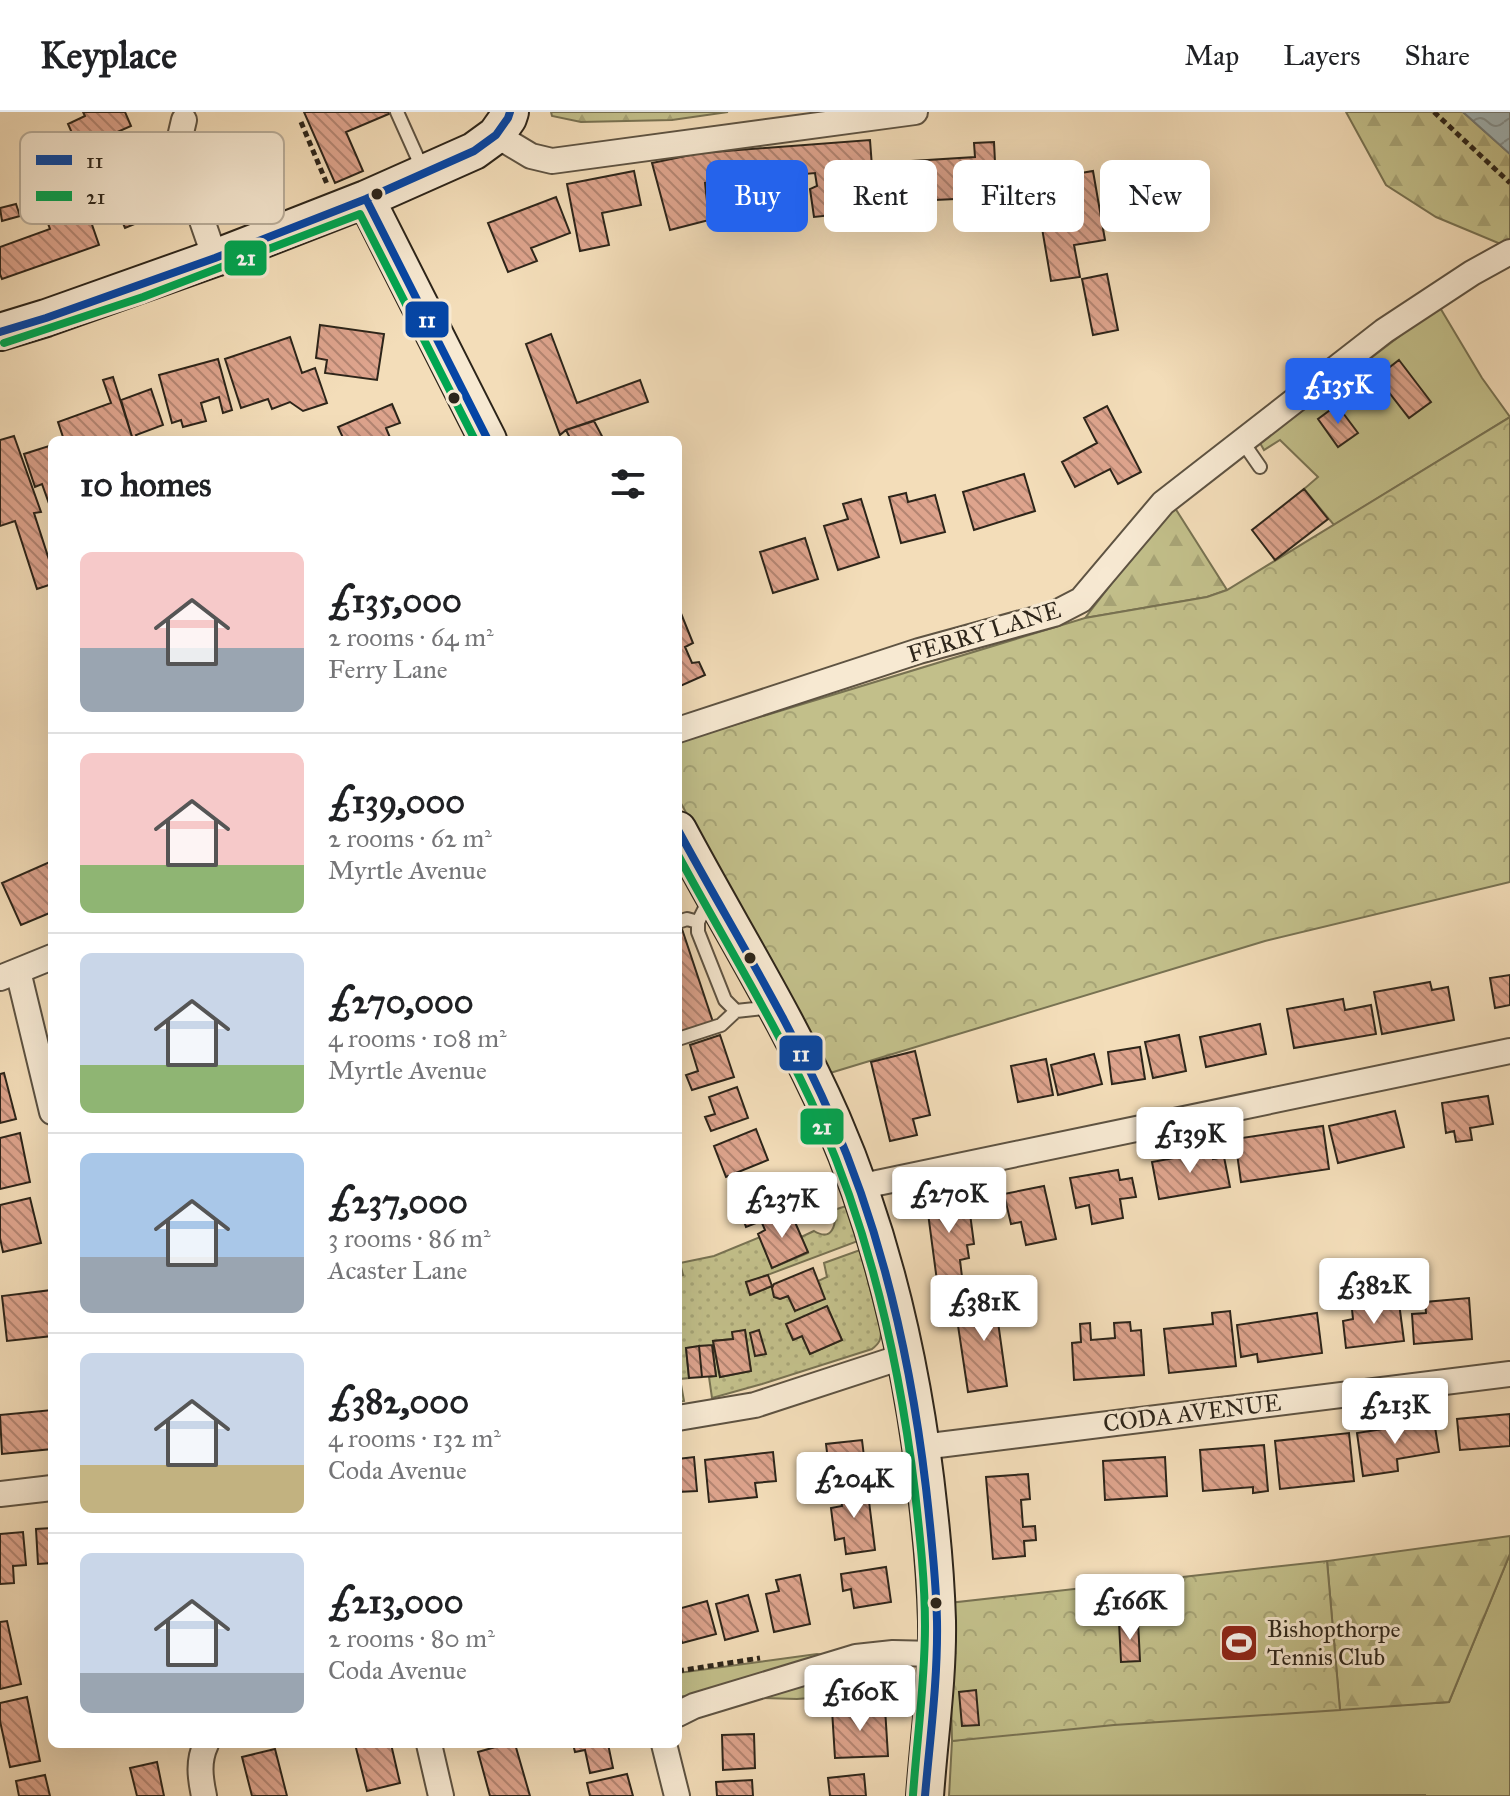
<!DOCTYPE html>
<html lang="en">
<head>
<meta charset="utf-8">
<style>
  body { margin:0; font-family:"IM FELL Great Primer",serif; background:#f6f6f6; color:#202124; height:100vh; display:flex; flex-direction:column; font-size:30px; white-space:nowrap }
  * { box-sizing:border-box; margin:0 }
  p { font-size:26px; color:#757577 }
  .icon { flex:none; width:44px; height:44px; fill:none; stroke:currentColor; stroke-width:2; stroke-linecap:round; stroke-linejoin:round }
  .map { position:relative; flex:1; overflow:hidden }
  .side { position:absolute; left:48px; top:324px; width:634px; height:1312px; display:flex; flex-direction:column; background:#fff; border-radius:12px; box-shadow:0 8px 32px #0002 }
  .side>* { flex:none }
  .hud { position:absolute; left:706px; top:48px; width:684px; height:72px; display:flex; gap:16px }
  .price { position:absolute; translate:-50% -68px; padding:0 18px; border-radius:8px; background:#fff; color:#222; font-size:26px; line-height:52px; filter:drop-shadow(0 2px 4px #0008) }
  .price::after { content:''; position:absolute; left:50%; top:48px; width:24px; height:18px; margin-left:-12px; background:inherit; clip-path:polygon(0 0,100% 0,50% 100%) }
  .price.selected { background:#2563eb; color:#fff }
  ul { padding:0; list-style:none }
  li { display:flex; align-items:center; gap:24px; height:200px; padding:0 32px }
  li+li { border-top:2px solid #e0e0e0 }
  li span { display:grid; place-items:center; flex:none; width:224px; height:160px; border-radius:12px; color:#555 }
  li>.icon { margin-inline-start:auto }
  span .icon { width:96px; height:96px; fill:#fffc; stroke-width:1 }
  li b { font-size:34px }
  h2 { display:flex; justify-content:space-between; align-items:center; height:96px; padding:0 32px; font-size:34px }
  .tag { padding:0 28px; border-radius:12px; background:#fff; box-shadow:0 8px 32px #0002; font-size:28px; line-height:72px }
  .tag.selected { background:#2563eb; color:#fff }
  header { display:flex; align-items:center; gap:48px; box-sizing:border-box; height:112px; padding:0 40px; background:#fff; border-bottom:2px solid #e0e0e0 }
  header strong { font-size:38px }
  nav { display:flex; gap:44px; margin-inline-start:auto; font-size:28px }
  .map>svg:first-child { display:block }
</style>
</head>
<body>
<header>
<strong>Keyplace</strong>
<nav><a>Map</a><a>Layers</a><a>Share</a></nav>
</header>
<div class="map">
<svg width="1510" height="1684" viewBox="0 0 1510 1684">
  <defs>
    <pattern id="forest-firs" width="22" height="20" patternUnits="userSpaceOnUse" patternTransform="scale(2)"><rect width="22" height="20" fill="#c2bf8a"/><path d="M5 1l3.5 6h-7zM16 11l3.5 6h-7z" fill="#a7a476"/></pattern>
    <pattern id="park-crowns" width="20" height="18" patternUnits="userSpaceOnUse" patternTransform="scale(2)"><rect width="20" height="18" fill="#c2bf8a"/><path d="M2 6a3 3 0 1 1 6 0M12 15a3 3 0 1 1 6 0" fill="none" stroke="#a7a476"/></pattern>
    <pattern id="garden-dots" width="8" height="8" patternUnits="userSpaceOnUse" patternTransform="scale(2)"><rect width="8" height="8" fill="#c2bf8a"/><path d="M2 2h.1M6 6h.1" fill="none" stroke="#a7a476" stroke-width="1.8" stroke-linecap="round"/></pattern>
    <pattern id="water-waves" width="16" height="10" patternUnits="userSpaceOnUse" patternTransform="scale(2)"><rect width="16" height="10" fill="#a1b8bb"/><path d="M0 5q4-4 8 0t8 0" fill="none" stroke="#849597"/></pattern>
    <pattern id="building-back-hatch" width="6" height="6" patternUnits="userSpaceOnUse" patternTransform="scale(2)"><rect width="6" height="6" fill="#dea48d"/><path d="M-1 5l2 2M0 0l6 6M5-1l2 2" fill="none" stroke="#b48572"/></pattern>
  </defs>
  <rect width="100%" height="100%" fill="#f3ddb9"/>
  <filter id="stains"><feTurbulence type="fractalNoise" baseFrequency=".0025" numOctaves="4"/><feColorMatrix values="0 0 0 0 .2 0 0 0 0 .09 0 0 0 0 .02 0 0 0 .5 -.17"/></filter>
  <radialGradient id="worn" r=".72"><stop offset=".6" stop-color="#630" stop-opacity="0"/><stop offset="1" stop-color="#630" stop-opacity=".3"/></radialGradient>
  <path fill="#c2bf8a" stroke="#787252" stroke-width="2" d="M1439,194L1482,266L1510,305L1334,413L1304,377L1318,365L1280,328L1264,338L1260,331Z
    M1510,1442V1684H1425V1683L949,1684L952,1629C1116,1608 1283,1601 1449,1590Z
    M817,1542L891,1555L903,1560L912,1578L797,1587L678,1584V1561Z"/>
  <path fill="url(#forest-firs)" stroke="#787252" stroke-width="2" d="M551,0H728L672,8L581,10L552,4Z
    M1346,0H1463L1510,42V133H1503L1436,105L1386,73Z
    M1175,396L1227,478L1207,485L1085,506L1143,431Z
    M1510,1424V1442L1449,1590L1340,1598L1327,1449Z"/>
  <path fill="url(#park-crowns)" stroke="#787252" stroke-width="2" d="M1510,305V770L1265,829L830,961L678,686V630L1085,506L1207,485L1227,478Z
    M1327,1449L1340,1598L1114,1613L952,1629L949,1491Z"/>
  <path fill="url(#garden-dots)" stroke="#787252" stroke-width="2" fill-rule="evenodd" d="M846,1094L858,1129L746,1171L751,1183L772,1174L774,1185L780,1187L788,1184L795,1199L818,1169L827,1165L824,1151L860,1138L881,1218C881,1227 880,1231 872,1237L762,1272L712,1286L709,1265L716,1264L712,1234L686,1236L689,1266L680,1267L684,1289L678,1290V1164L683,1163L680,1151L714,1144L760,1125L772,1156L808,1141L801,1125L814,1119C832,1130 837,1113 834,1098ZM827,1195L842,1228L810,1242L802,1224L793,1228ZM745,1219L751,1259L720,1265L713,1229L733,1227V1220Z"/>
  <path fill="url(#water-waves)" stroke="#737d7b" stroke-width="2" d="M1463,0H1510V42Z"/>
  <path fill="url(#building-back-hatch)" stroke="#2d251a" stroke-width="2" d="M83,0H125L131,14L79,37L68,12L85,4Z
    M304,0H391V1L346,20L363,59L335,71Z
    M870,28L872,55L847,54V71L859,69L861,100L814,105L810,77L817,74L815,61L705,71L709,108L670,118L652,51L700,41Z
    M994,30L995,50H1016L1018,74L994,75L993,65L975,66L976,86L914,89L912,49L975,45L974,31Z
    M634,59L641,93L602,101L609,133L580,139L567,72Z
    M1093,59L1105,128L1074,133L1080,165L1051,169L1034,69Z
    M56,68L71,110L89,104L99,133L2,167L0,162V135L50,117L35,76Z
    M151,69L164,100L125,116L112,86Z
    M556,85L570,121L531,136L537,149L508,160L488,111Z
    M16,92L20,104L2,109L0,96Z
    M1107,162L1118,218L1093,223L1082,167Z
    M320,213L384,222L377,268L325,261L327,248L316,246Z
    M551,222L577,291L640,268L648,290L566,318L560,323L526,232Z
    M290,225L302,261L315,256L327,291L303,299L290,290L272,297L268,287L241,296L225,247Z
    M218,247L232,298L223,301L219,285L201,291L206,309L183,315L181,308L172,311L159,263Z
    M1399,248L1431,290L1409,306L1377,265Z
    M113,265L133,328H64L58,310L111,291L103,268Z
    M151,277L163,313L136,323L138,328H133L121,288Z
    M392,292L400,311L386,316L391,328H344L338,315Z
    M1337,293L1358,321L1338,335L1318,307Z
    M1107,294L1141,360L1118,372L1110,357L1075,375L1062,350L1097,331L1084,306Z
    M594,309L604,328H571L566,318Z
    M14,324L41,400L34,401L52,457V472L37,477L15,409L0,414V328Z
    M52,333V400L42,372L35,375L24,342Z
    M1024,362L1035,399L974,418L963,380Z
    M1304,377L1328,407L1275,448L1252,418Z
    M906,381L908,390L935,383L945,420L901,431L889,385Z
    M861,387L879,445L838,458L824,414L848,407L843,392Z
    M805,426L818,467L773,481L760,440Z
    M678,494L693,531L685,535L692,551L699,550L705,563L678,575Z
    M52,749V800L21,813L2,771Z
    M680,811L714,913L678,925V812Z
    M1510,863V893L1495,896L1490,866Z
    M1430,870L1432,878L1448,875L1454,908L1382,922L1374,880Z
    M1343,887L1345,898L1371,893L1376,922L1294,936L1287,897Z
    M1260,912L1266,942L1206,955L1200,925Z
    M720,923L734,965L692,978L686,963L698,959L690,933Z
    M1179,923L1186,959L1153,966L1145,930Z
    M1140,935L1145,967L1112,972L1108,940Z
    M915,939L930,1003L913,1007L917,1023L890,1029L871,950Z
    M1094,942L1102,972L1058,983L1051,953Z
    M1046,947L1053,983L1018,990L1011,954Z
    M4,961L16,1007L0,1011V962Z
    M737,975L748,1006L711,1019L705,1005L715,1002L709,985Z
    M1488,984L1493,1012L1470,1016L1472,1028L1456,1030L1454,1019L1446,1021L1442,991Z
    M1395,999L1404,1035L1338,1051L1329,1014Z
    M1323,1014L1329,1057L1241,1070L1235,1027Z
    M756,1017L768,1048L726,1065L714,1034Z
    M20,1021L30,1070L0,1077V1026Z
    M1212,1039L1213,1047L1224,1045L1230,1075L1159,1087L1152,1050Z
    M1118,1058L1120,1068L1132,1066L1136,1085L1120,1087L1123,1106L1092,1112L1089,1093L1076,1096L1070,1066Z
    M778,1065L792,1097L746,1115L734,1081Z
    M1044,1074L1056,1127L1026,1133L1021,1110L1011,1112L1004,1082Z
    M953,1082L955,1096L969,1094L974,1132L967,1133L969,1146L960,1148L962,1165L937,1169L926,1086Z
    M30,1086L41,1131L3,1140L0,1126V1093Z
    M791,1101L808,1140L772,1156L758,1122L765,1118L762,1111Z
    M813,1156L825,1187L795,1199L788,1184L780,1187L774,1185L772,1176L774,1172Z
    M768,1163L772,1174L750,1183L746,1170Z
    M52,1178V1224L7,1229L2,1184Z
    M1003,1178L1007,1202L997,1203L1007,1274L968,1280L957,1207L975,1205L972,1182Z
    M1469,1186L1472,1227L1414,1232L1412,1202L1426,1201L1425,1190Z
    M1399,1191L1404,1229L1346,1236L1343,1209L1353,1207L1352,1197Z
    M827,1194L842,1228L810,1242L802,1224L793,1228L786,1212Z
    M1230,1199L1236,1254L1169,1261L1164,1217L1213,1212L1212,1201Z
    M1317,1201L1322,1241L1258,1250L1257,1242L1241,1245L1237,1213Z
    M1130,1210L1131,1219L1141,1218L1144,1263L1074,1268L1072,1231L1081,1230L1080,1212L1090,1211L1091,1228L1115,1226L1114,1211Z
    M745,1218L751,1259L720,1265L713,1229L733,1227L732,1220Z
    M759,1218L766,1242L755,1244L750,1221Z
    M712,1233L716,1264L702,1265L699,1234Z
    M699,1234L702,1265L689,1266L686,1236Z
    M52,1298V1337L2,1342L0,1303Z
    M1510,1302V1334L1460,1338L1457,1307Z
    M1434,1309L1439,1340L1397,1347L1398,1359L1363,1364L1357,1321Z
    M1349,1321L1354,1369L1280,1377L1275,1329Z
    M862,1328L866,1361L830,1365L826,1332Z
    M1264,1333L1268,1379L1253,1381V1375L1203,1379L1200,1338Z
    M773,1340L776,1369L755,1371L757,1385L709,1390L705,1348Z
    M694,1345L697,1379L678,1380V1347Z
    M1165,1345L1167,1384L1105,1388L1103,1349Z
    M1028,1362L1030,1387L1021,1388L1023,1415L1035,1414L1036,1428L1024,1429L1025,1444L993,1447L986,1365Z
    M867,1373L875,1438L846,1442L844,1426L835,1428L831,1396L842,1394L840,1377Z
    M52,1416V1451L38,1452L36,1417Z
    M23,1420L26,1453L13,1454L14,1471L0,1472V1422Z
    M886,1455L891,1490L854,1496L851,1477L843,1479L841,1462Z
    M800,1463L810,1512L774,1520L766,1482L779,1479L776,1468Z
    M748,1483L758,1519L725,1528L716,1492Z
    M707,1489L716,1522L682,1531L678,1515V1497Z
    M7,1509L21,1572L0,1577V1510Z
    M1138,1509L1140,1549L1121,1550L1119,1510Z
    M976,1578L979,1613L962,1614L959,1580Z
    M27,1585L40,1649L10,1655L0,1609V1591Z
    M885,1596L888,1644L835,1646L832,1598Z
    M754,1622L755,1656L723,1658L722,1623Z
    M355,1632H391L400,1671L367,1679Z
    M506,1632H515L530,1684H490L478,1640Z
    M573,1632H610H608L613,1656L590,1661L585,1638L575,1640Z
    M275,1637L287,1684H252L242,1645Z
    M157,1650L164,1684H137L130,1656Z
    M627,1662L633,1684H590L587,1671Z
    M864,1662L866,1684H830L828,1666Z
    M45,1663L50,1684H19L16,1669Z
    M752,1668L753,1684H717L716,1670Z"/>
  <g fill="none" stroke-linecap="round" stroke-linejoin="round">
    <g stroke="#5e5342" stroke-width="16">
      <path id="lane" d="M397,0L423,58
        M1242,329L1260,355
        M709,788L698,810V820L725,888L736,899L773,895
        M678,810L687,807L698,810
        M678,927L721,913L736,899"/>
    </g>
    <g stroke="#5e5342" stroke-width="28">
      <path id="street" d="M184,8L180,25V45L215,146
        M496,23L531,44L552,49L915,0
        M678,618L919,539L1054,502L1081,488L1163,391L1384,219L1472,161L1510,140
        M18,859L52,1000
        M0,866L52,845
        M858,1075L1510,939
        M678,1306L755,1293L905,1244
        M922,1335L1510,1262
        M0,1382L52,1376
        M678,1602L694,1594L856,1545L893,1541L936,1542
        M429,1632L441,1684
        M664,1632L677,1684
        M204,1684C200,1665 198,1649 206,1632"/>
    </g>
    <g stroke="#2d251a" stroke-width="40">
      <path id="secondary" d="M366,87L488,328
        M0,220L46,206L215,146L366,87L474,39L496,23L508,6L510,0
        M678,718C729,814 788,907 832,1007C886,1131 915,1266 929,1400C933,1436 936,1473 937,1509C938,1567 929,1626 925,1684"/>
    </g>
    <path stroke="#2d251a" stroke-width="5" stroke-dasharray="6 4" stroke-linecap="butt" d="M1434,0L1510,71
      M301,10L327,72
      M678,1559L760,1546
      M811,1586L905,1579"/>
    <use href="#lane" stroke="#f7e9d2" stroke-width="12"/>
    <use href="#street" stroke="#f7e9d2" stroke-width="24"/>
    <use href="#secondary" stroke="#f7e9d2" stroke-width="36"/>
    <g stroke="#f7e9d2" stroke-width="14">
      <path id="bus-1" d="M366,87L488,328
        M0,220L46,206L215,146L366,87L474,39L496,23L508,6L510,0
        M678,718C730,814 789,907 832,1007C883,1124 911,1249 926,1376C931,1420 936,1464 937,1509C938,1567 930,1626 925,1684"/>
    </g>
    <g stroke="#f7e9d2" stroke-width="14">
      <path id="bus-2" d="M4,231L143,185L360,102L475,328
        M678,743C726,832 780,918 821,1011C872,1128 900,1254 915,1380C920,1425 925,1469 925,1514C925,1570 917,1627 913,1683"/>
    </g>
    <use href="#bus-1" stroke="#0646a5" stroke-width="8"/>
    <use href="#bus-2" stroke="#00a651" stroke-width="8"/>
  </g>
  <defs>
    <g id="stadium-square" transform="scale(2)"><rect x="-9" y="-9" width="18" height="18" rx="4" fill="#8f2418" stroke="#f7e9d2"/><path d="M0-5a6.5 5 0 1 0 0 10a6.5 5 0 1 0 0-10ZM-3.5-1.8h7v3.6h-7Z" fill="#fff"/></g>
  </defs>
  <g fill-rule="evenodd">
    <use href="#stadium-square" x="1239" y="1531"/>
  </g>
  <g fill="#2d251a" stroke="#f7e9d2" stroke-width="3">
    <circle cx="377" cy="82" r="7"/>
    <circle cx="454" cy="286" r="7"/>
    <circle cx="750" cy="846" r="7"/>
    <circle cx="936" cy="1491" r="7"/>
  </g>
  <g text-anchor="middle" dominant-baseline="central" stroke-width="6" stroke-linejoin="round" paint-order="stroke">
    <g font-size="24" fill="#2d251a" stroke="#f7e9d2">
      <text transform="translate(984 520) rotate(-17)">FERRY LANE</text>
      <text transform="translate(1192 1301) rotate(-7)">CODA AVENUE</text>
    </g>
    <g font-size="24" fill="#2d251a" stroke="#f7e9d2" text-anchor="start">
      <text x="1267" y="1517">Bishopthorpe<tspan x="1267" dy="28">Tennis Club</tspan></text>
    </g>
  </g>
  <rect x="20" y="20" width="264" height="92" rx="12" fill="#f7e9d2" stroke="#baae9b" stroke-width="2"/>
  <rect x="36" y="43" width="36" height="10" fill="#0646a5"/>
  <rect x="36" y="79" width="36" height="10" fill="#00a651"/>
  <g font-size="22" fill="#2d251a">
    <text x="86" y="56">11</text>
    <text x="86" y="92">21</text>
  </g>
  <g stroke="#f7e9d2" stroke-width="3">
    <rect x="223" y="127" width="45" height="38" rx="8" fill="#00a651"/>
    <rect x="404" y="188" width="46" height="39" rx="8" fill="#0646a5"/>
    <rect x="778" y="922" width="46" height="38" rx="8" fill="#0646a5"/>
    <rect x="799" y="995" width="46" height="39" rx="8" fill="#00a651"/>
  </g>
  <g font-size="22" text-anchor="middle" font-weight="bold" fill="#fff">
    <text x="246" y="153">21</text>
    <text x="427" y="215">11</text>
    <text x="801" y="949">11</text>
    <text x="822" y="1022">21</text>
  </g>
  <rect width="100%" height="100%" filter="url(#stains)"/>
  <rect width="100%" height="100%" fill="url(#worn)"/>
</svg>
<b class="price selected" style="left:1338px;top:314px">£135K</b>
<b class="price" style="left:1190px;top:1063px">£139K</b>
<b class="price" style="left:949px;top:1123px">£270K</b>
<b class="price" style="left:782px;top:1128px">£237K</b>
<b class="price" style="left:1374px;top:1214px">£382K</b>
<b class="price" style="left:984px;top:1231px">£381K</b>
<b class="price" style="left:1395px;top:1334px">£213K</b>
<b class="price" style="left:854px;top:1408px">£204K</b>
<b class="price" style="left:1130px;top:1530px">£166K</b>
<b class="price" style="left:860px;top:1621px">£160K</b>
<div class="hud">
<a class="tag selected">Buy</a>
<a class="tag">Rent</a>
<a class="tag">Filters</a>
<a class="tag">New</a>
</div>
<section class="side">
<h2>10 homes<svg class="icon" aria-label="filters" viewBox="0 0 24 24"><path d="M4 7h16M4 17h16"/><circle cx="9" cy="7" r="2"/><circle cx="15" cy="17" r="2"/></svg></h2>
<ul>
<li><span style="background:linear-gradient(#f6c9c9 60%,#9aa5b1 0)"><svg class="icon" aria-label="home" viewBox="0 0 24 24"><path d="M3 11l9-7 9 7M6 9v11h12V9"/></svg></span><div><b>£135,000</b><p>2 rooms · 64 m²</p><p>Ferry Lane</p></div></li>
<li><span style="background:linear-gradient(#f6c9c9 70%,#8fb573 0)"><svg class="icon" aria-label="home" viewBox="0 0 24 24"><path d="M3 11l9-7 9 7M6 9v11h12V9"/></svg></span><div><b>£139,000</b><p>2 rooms · 62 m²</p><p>Myrtle Avenue</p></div></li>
<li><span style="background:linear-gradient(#c9d6e8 70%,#8fb573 0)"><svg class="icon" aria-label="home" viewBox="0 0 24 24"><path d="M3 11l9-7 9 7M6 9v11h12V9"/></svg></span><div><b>£270,000</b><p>4 rooms · 108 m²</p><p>Myrtle Avenue</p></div></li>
<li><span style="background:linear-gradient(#a9c7e8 65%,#9aa5b1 0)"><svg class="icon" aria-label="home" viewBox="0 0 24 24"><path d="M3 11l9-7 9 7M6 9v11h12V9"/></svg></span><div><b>£237,000</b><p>3 rooms · 86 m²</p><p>Acaster Lane</p></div></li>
<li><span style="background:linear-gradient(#c9d6e8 70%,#c2b280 0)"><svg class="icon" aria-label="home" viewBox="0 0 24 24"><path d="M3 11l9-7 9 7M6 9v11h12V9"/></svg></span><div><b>£382,000</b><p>4 rooms · 132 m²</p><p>Coda Avenue</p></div></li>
<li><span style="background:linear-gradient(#c9d6e8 75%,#9aa5b1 0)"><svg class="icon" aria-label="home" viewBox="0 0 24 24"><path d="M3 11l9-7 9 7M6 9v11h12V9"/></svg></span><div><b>£213,000</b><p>2 rooms · 80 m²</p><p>Coda Avenue</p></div></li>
</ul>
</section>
</div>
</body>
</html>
